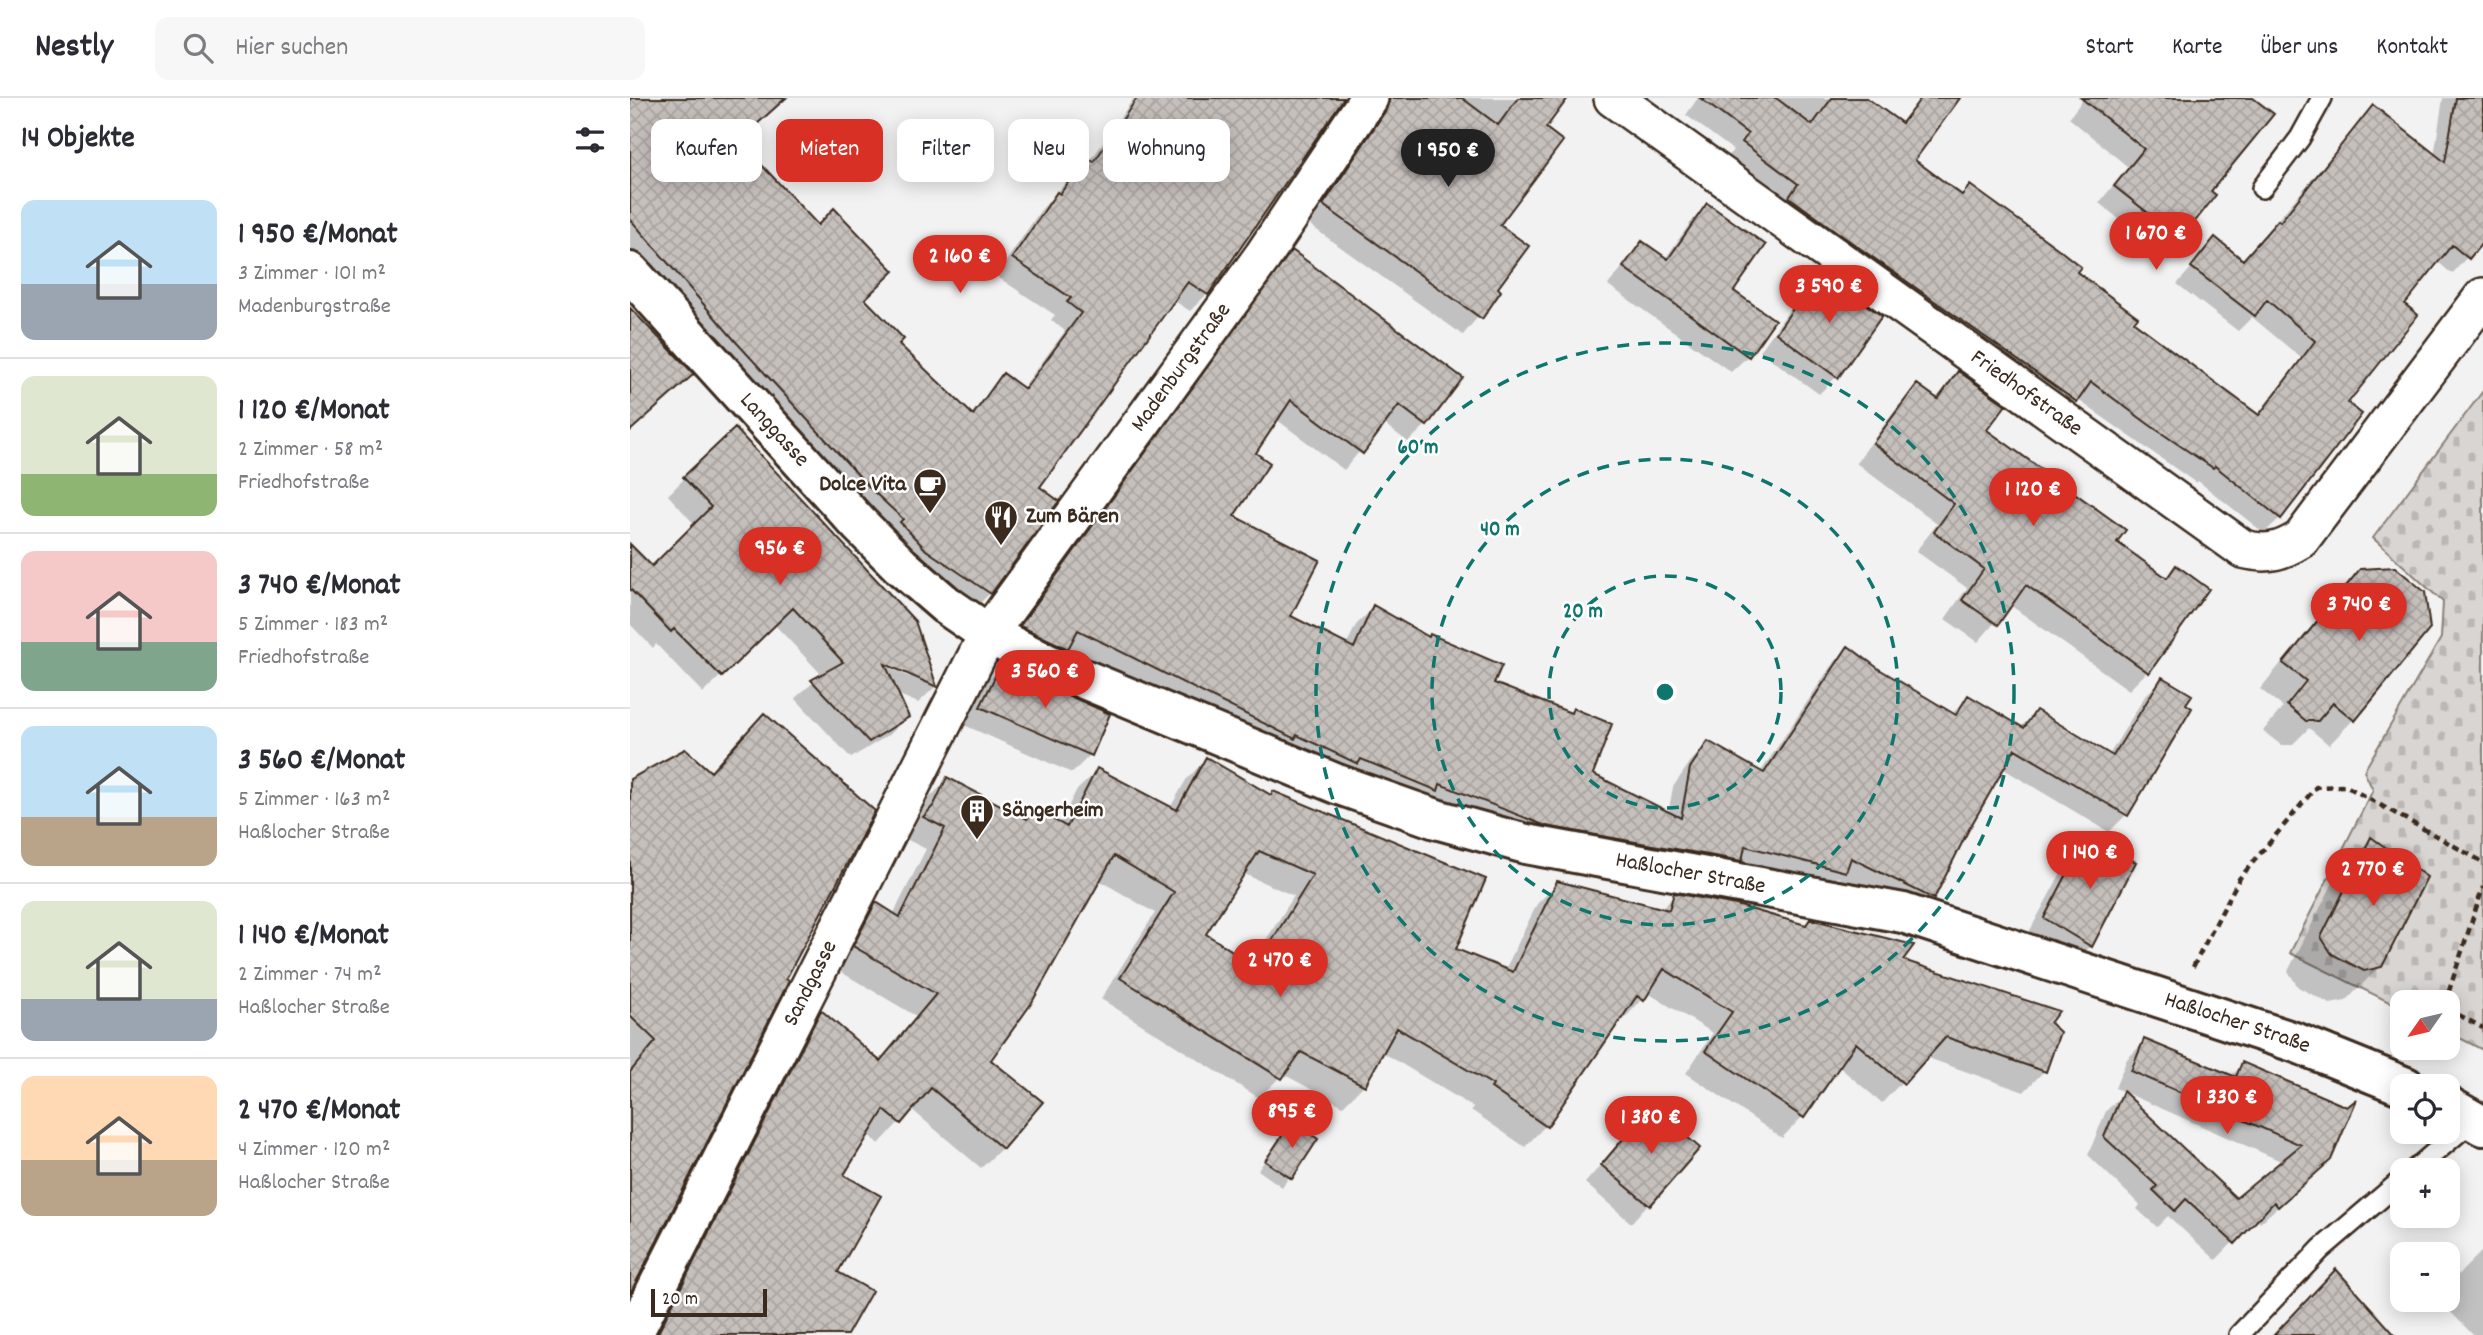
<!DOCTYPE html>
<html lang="de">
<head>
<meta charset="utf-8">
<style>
  body { margin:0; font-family:Dekko,sans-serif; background:#f7f7f7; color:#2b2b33; height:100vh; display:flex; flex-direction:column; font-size:26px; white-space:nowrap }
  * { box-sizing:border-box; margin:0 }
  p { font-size:23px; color:#7c7c81 }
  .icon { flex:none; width:38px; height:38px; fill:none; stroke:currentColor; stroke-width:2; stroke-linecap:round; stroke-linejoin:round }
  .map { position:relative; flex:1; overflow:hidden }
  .side { display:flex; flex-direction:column; background:#fff; width:630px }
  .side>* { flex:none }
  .guide { position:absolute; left:21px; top:21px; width:665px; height:63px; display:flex; gap:14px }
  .needle { width:46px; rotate:236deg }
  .tools { position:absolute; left:1760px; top:892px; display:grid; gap:14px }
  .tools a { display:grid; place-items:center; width:70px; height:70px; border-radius:14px; background:#fff; box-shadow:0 4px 18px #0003; font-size:35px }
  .scale { position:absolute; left:21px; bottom:18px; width:116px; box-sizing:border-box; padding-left:7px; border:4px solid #3b2a1e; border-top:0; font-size:19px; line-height:24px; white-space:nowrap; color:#3b2a1e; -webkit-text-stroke:5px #fff; paint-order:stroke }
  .price { position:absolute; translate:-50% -60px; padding:0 16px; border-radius:24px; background:#d93025; color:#fff; font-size:23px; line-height:46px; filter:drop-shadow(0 2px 4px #0008) }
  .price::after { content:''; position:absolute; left:50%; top:42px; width:21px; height:16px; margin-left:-10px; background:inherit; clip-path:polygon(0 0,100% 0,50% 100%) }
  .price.active { background:#222; color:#fff }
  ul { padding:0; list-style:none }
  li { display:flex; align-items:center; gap:21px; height:175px; padding:0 21px }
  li+li { border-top:2px solid #e1e1e2 }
  li span { display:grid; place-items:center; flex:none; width:196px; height:140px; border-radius:14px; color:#555 }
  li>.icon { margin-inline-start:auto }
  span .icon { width:84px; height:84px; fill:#fffc; stroke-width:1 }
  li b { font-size:30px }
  h2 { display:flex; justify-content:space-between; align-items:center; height:84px; padding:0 21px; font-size:30px }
  .pill { padding:0 24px; border-radius:14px; background:#fff; box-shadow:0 4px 18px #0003; font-size:24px; line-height:63px }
  .pill.active { background:#d93025; color:#fff }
  header { display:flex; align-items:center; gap:42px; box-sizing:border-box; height:98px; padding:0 35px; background:#fff; border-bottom:2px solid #e1e1e2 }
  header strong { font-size:33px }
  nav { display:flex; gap:38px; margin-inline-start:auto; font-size:24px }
  .search { width:490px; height:63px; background:#f7f7f7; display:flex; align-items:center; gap:18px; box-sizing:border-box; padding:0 24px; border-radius:14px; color:#7c7c81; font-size:26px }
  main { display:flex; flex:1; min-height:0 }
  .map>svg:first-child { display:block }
</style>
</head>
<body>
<header>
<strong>Nestly</strong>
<div class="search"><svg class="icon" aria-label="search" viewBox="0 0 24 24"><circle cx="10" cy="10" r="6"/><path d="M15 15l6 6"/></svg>Hier suchen</div>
<nav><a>Start</a><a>Karte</a><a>Über uns</a><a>Kontakt</a></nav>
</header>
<main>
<section class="side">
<h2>14 Objekte<svg class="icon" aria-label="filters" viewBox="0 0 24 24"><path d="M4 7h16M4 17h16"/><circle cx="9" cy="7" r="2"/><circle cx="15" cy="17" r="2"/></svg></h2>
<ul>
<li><span style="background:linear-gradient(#bfe0f5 60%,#9aa5b1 0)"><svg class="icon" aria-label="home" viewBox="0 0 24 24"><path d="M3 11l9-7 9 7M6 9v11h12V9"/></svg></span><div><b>1 950 €/Monat</b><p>3 Zimmer · 101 m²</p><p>Madenburgstraße</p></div></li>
<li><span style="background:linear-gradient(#dfe7d0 70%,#8fb573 0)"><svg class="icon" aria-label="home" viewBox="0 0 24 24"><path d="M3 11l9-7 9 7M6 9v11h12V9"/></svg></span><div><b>1 120 €/Monat</b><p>2 Zimmer · 58 m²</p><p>Friedhofstraße</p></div></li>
<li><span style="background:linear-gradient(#f6c9c9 65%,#7fa58c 0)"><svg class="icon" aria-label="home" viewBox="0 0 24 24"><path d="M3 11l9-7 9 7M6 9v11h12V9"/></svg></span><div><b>3 740 €/Monat</b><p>5 Zimmer · 183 m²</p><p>Friedhofstraße</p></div></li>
<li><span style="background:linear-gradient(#bfe0f5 65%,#b9a48a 0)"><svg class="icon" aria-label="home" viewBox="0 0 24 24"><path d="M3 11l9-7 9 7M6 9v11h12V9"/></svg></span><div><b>3 560 €/Monat</b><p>5 Zimmer · 163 m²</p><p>Haßlocher Straße</p></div></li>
<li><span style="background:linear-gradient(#dfe7d0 70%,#9aa5b1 0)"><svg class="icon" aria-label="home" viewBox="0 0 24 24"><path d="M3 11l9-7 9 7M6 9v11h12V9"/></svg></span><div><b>1 140 €/Monat</b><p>2 Zimmer · 74 m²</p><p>Haßlocher Straße</p></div></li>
<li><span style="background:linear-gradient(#ffd9b3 60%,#b9a48a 0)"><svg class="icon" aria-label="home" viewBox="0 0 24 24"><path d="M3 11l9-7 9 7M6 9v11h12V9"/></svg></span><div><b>2 470 €/Monat</b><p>4 Zimmer · 120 m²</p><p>Haßlocher Straße</p></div></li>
</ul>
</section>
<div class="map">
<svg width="1853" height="1237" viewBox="0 0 1853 1237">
  <defs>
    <pattern id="cemetery-stones" width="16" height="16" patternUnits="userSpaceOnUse" patternTransform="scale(1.75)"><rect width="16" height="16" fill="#d8d5d2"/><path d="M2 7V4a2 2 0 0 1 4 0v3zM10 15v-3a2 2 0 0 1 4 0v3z" fill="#bab7b4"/></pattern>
    <pattern id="building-cross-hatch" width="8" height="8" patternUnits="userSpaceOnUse" patternTransform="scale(1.75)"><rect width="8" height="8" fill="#c6c0bd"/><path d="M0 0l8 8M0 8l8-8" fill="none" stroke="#aba5a2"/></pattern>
  </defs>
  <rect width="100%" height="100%" fill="#f3f2f2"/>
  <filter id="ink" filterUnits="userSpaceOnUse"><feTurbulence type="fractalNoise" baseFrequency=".0143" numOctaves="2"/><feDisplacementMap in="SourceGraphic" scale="14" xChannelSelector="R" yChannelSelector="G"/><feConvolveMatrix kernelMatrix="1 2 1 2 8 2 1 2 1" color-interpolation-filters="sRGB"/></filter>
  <g filter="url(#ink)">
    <path fill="url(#cemetery-stones)" stroke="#8a8078" stroke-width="2" d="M1853,293V952L1818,934V905H1773V911L1660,855L1743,692L1734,673L1811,540L1813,504L1743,440Z"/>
    <path fill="#0003" fill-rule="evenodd" d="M0,0H144L109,46L266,246L340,317L374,278L392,291L435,233L421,222L425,217L366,178L410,113L457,61L460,63L504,0H714L577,196L560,213L543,202L407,390L360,495L343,512L278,469L0,157Z
      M734,0H926L868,128L866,191L869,193L833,237L677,125Z
      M1068,0H1233L1270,26L1292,0H1305L1283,62L1445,174L1502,224L1627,317L1671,260L1622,219L1608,233L1547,186L1586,142L1612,164L1743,9L1804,58L1813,0H1853V141L1822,176L1807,163L1772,207L1650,420L1634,435L1568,383L1566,385L1447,301L1430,318L1097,60L1103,52L1056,17Z
      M1454,0H1621L1579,94L1583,97L1533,156L1469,105L1498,69L1439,20Z
      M1078,107L1118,258L1101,274L978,187L1012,145L1035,161L1061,124Z
      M663,154L796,327L778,344L753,325L714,372L646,321L624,355L602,419L659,519L716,548L726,527L744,509L862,586L940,616L944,612L961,677L1038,716L1043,689L1061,663L1078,645L1130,675L1201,568L1218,550L1248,573L1321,617L1338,599L1390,630L1406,614L1479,657L1515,598L1532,581L1496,717L1479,734L1372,670L1336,732L1303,800L1285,818L1208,779L1197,791L898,744L646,657L435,551L419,567L374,546L645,172Z
      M1190,176L1207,278L1189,296L1130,253L1172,194Z
      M1329,275L1355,333L1485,444L1535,481L1546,470L1577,491L1517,574L1499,592L1380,507L1348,544L1315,521L1337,490L1286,453L1307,426L1226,365L1269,307L1288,288L1305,301Z
      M55,380L283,524L305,589L288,605L267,596L277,619L260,636L221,660L165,600L192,577L144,526L73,595L26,546L23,550L0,526V449L22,471L65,427L38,397ZM248,561L280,575V579L246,564Z
      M1731,473L1798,530L1723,622L1699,647L1679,630L1662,647H1651L1633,633L1653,609L1630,591L1706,498Z
      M371,569L478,617L460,657L442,675L334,627L353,587Z
      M576,661L824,852L875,872L907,806L928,785L1031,811L1045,797L1271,863L1418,926L1414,973L1394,994L1295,959L1252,1005L1208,968L1172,1019L1152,1040L1056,975L1083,935L1018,895L992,923L989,921L915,1028L895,1049L841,1012L843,1009L752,954L734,987L713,1008L653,976L629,1000L471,901L525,815L469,782L359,963L372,1050L351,1070L281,1011L249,1046L237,1036L212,1077L206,1175L215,1237H17L171,935L191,914L248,964L286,918L204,870L225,827L246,806L263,817L296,751L274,740L284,730L297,702L317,682L395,722L404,713L429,727L446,693L467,673L540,710L556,682ZM612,775L664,798L620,867L574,836Z
      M0,683L154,881L0,1190Z
      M1458,740L1461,848L1443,866L1397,838L1440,758Z
      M1741,741L1750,868L1716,903L1700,906L1668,889L1658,873L1708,775Z
      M1515,943L1600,979L1613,967L1717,1011L1681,1079L1630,1125L1626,1120L1586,1162L1538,1118L1527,1129L1507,1111L1510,1107L1458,1057L1476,1013L1493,996L1606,1102L1653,1064L1485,990L1497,961Z
      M1021,1010L1068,1050L1001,1125L955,1085Z
      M662,1025L686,1042L652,1089L628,1072Z
      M1853,1152V1237H1843L1809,1202H1818V1187Z"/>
    <path fill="url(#building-cross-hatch)" stroke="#3b2a1e" stroke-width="2" fill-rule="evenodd" d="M0,0H156L117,35L119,38L112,46L188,127L204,110L264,173L235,201L274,241L269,246L343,317L373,275L395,291L451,215L437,204L441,200L382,160L427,94L430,96L456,59L464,64L507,0H714L578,197L558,184L410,389L429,403L361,496L296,452L270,424L273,421L242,392L107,245L0,121Z
      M760,0H832L868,27L888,0H938L916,30L933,43L870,127L899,148L868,190L871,193L852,221L693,107L756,12Z
      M1070,0H1146L1182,27L1202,0H1237L1272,25L1291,0H1330L1285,62L1332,97L1340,87L1427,150L1451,169L1447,174L1508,219L1504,224L1629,317L1685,243L1637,202L1625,218L1561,169L1585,139L1613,162L1648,122L1650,124L1743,7L1815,64L1826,0H1853V144L1839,161L1822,147L1775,206L1788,217L1718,305L1732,316L1651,421L1585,368L1583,370L1521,328L1461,284L1447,304L1214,139L1159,99L1168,86L1112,44L1118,36Z
      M1451,0H1623L1644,16L1581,93L1586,97L1551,141L1484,88L1514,51Z
      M1077,105L1136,147L1104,193L1145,222L1119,259L993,169L1012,143L1038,161Z
      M662,152L833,280L797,328L769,307L733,356L661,302L626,355L640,365L604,418L690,462L661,518L724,550L743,507L799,539L800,536L872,567L864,585L941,615L943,610L982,626L963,676L1051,720L1060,670L1078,643L1134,675L1218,548L1249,571L1326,617L1338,597L1394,630L1406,612L1483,658L1532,579L1562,597L1556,606L1562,610L1498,718L1385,651L1338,733L1304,801L1221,760L1216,774L1115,748L1112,763L916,728L810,686L808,693L731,661L728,666L667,637L665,641L448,532L438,551L390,528Z
      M1189,174L1252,218L1208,280L1146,235Z
      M0,210L64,276L0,333Z
      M1328,273L1376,307L1357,332L1496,432L1487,444L1537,480L1546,467L1579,491L1519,575L1396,487L1368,527L1332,502L1354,471L1304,434L1324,406L1243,345L1287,286L1308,301Z
      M105,330L285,523L307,589L255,566L279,619L239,644L181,582L213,564L163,510L92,579L44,531L41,534L0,491V446L22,468L81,409L53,379Z
      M1765,469L1795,494L1800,531L1725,623L1703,605L1688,623H1676L1657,607L1676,583L1653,565L1730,471Z
      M371,567L480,616L462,658L350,609Z
      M134,615L245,713L156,881L159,883L0,1196V974L26,943L0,918V681L55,651L81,674Z
      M576,659L641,697L643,693L856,781L826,851L883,874L927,783L1039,812L1044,795L1106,807L1176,827L1180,821L1284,847L1273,862L1429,913L1420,925L1430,934L1416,974L1316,939L1274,986L1226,945L1174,1020L1075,953L1102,914L1034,871L1014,903L1007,898L917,1029L861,990L863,987L767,930L735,988L671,954L652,981L490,880L544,794L484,758L401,906L361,962L413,1004L373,1051L301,990L271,1026L254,1012L214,1077L251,1098L208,1174L242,1193L217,1237H27L191,912L250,963L306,896L223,848L246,804L270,819L315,730L293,719L304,707L317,679L397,721L404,711L437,729L467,670L547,712ZM629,753L683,777L626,868L576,836Z
      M1457,738L1506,764L1462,849L1414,820Z
      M1741,739L1797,779L1752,869L1734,873L1702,856L1691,839Z
      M1514,941L1606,979L1612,964L1717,1009L1727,1001L1701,1062L1648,1109L1644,1104L1605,1146L1556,1101L1545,1113L1523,1092L1527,1088L1474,1039L1493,993L1606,1100L1671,1047L1501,973Z
      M1021,1008L1070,1050L1020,1108L971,1067Z
      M662,1023L688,1041L662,1081L635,1063Z
      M1706,1171L1765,1237H1644Z"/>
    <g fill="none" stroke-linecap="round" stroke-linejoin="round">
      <g stroke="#3b2a1e" stroke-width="24">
        <path id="service" d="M1632,90L1670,40L1692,0
          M1783,1073L1843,1022
          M1609,1237L1691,1151L1773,1081"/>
      </g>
      <g stroke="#3b2a1e" stroke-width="42">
        <g id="minor">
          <path id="s1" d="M983,0L1613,451C1637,457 1650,454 1671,441L1853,199"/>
          <path id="s2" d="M3,1237L358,536L633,158L739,0"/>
        </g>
      </g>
      <g stroke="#3b2a1e" stroke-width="44">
        <g id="secondary">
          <path id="s3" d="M0,174L229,426L271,468L316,507L358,536L420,567L707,686L806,721L896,746L1273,815L1667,945L1776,989"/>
          <path d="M1818,1008L1853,1028"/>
        </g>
      </g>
      <path stroke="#3b2a1e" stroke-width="4.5" stroke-dasharray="7 5" stroke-linecap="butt" d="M1563,869L1609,781L1686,689L1716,688L1853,764
        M1815,905L1853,789
        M1818,911L1853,930"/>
      <use href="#service" stroke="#fff" stroke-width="19"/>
      <use href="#minor" stroke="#fff" stroke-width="37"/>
      <use href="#secondary" stroke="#fff" stroke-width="38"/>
    </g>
  </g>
  <g fill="none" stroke="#0f766e" stroke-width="3.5" stroke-dasharray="12 9">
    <circle cx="1035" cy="594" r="116"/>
    <circle cx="1035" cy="594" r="233"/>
    <circle cx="1035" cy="594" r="349"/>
  </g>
  <defs>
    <g id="cafe-pin" transform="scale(1.75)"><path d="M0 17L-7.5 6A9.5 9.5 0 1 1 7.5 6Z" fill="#3b2a1e" stroke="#fff"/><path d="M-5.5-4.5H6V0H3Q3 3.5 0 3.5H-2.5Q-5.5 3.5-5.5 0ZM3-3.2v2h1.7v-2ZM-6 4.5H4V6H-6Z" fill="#fff"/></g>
    <g id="restaurant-pin" transform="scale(1.75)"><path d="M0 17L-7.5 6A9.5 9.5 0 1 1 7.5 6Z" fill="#3b2a1e" stroke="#fff"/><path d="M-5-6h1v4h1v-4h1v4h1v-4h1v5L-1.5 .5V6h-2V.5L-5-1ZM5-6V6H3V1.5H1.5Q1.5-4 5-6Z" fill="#fff"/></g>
    <g id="building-pin" transform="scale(1.75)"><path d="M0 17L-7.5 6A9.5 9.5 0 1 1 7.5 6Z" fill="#3b2a1e" stroke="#fff"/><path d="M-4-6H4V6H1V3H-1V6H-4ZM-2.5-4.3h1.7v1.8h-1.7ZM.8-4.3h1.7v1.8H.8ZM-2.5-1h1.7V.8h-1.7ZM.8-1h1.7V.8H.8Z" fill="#fff"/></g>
  </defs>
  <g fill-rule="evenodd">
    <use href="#cafe-pin" x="300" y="387"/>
    <use href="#restaurant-pin" x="371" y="419"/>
    <use href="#building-pin" x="347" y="713"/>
  </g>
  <g text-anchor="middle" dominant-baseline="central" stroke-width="5" stroke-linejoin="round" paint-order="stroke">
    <g font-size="23" fill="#3b2a1e" stroke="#fff">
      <text stroke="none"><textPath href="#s2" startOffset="1115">Madenburgstraße</textPath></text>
      <text stroke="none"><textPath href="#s1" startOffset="508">Friedhofstraße</textPath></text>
      <text stroke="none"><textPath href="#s3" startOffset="214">Langgasse</textPath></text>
      <text stroke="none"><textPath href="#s3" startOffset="1256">Haßlocher Straße</textPath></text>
      <text stroke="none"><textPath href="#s2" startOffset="394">Sandgasse</textPath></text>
      <text stroke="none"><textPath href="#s3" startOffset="1824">Haßlocher Straße</textPath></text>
    </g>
    <g font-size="23" font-weight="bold" fill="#3b2a1e" stroke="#fff" text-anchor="start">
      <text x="276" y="387" text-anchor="end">Dolce Vita</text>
      <text x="396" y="419">Zum Bären</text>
      <text x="372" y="713">Sängerheim</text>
    </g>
  </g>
  <circle cx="1035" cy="594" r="10" fill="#0f766e" stroke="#fff" stroke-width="3.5"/>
  <g font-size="21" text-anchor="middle" font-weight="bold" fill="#0f766e" stroke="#fff" stroke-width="5" stroke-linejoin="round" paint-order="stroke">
    <text x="788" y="355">60 m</text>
    <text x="870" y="437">40 m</text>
    <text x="953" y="519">20 m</text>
  </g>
</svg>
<div class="tools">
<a><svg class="needle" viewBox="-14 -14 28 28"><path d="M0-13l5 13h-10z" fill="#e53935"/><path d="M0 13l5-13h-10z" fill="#7c7c81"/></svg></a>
<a><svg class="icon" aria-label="locate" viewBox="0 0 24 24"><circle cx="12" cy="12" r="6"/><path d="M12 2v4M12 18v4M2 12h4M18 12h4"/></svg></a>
<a>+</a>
<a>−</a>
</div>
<div class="scale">20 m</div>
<b class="price active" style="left:818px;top:91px">1 950 €</b>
<b class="price" style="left:1526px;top:174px">1 670 €</b>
<b class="price" style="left:330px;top:197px">2 160 €</b>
<b class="price" style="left:1199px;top:227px">3 590 €</b>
<b class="price" style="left:1403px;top:430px">1 120 €</b>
<b class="price" style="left:150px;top:489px">956 €</b>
<b class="price" style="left:1729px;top:545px">3 740 €</b>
<b class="price" style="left:415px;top:612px">3 560 €</b>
<b class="price" style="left:1460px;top:793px">1 140 €</b>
<b class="price" style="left:1743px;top:810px">2 770 €</b>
<b class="price" style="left:650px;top:901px">2 470 €</b>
<b class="price" style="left:1597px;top:1038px">1 330 €</b>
<b class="price" style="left:662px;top:1052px">895 €</b>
<b class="price" style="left:1021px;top:1058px">1 380 €</b>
<div class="guide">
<a class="pill">Kaufen</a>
<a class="pill active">Mieten</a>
<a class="pill">Filter</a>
<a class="pill">Neu</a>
<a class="pill">Wohnung</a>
</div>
</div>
</main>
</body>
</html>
